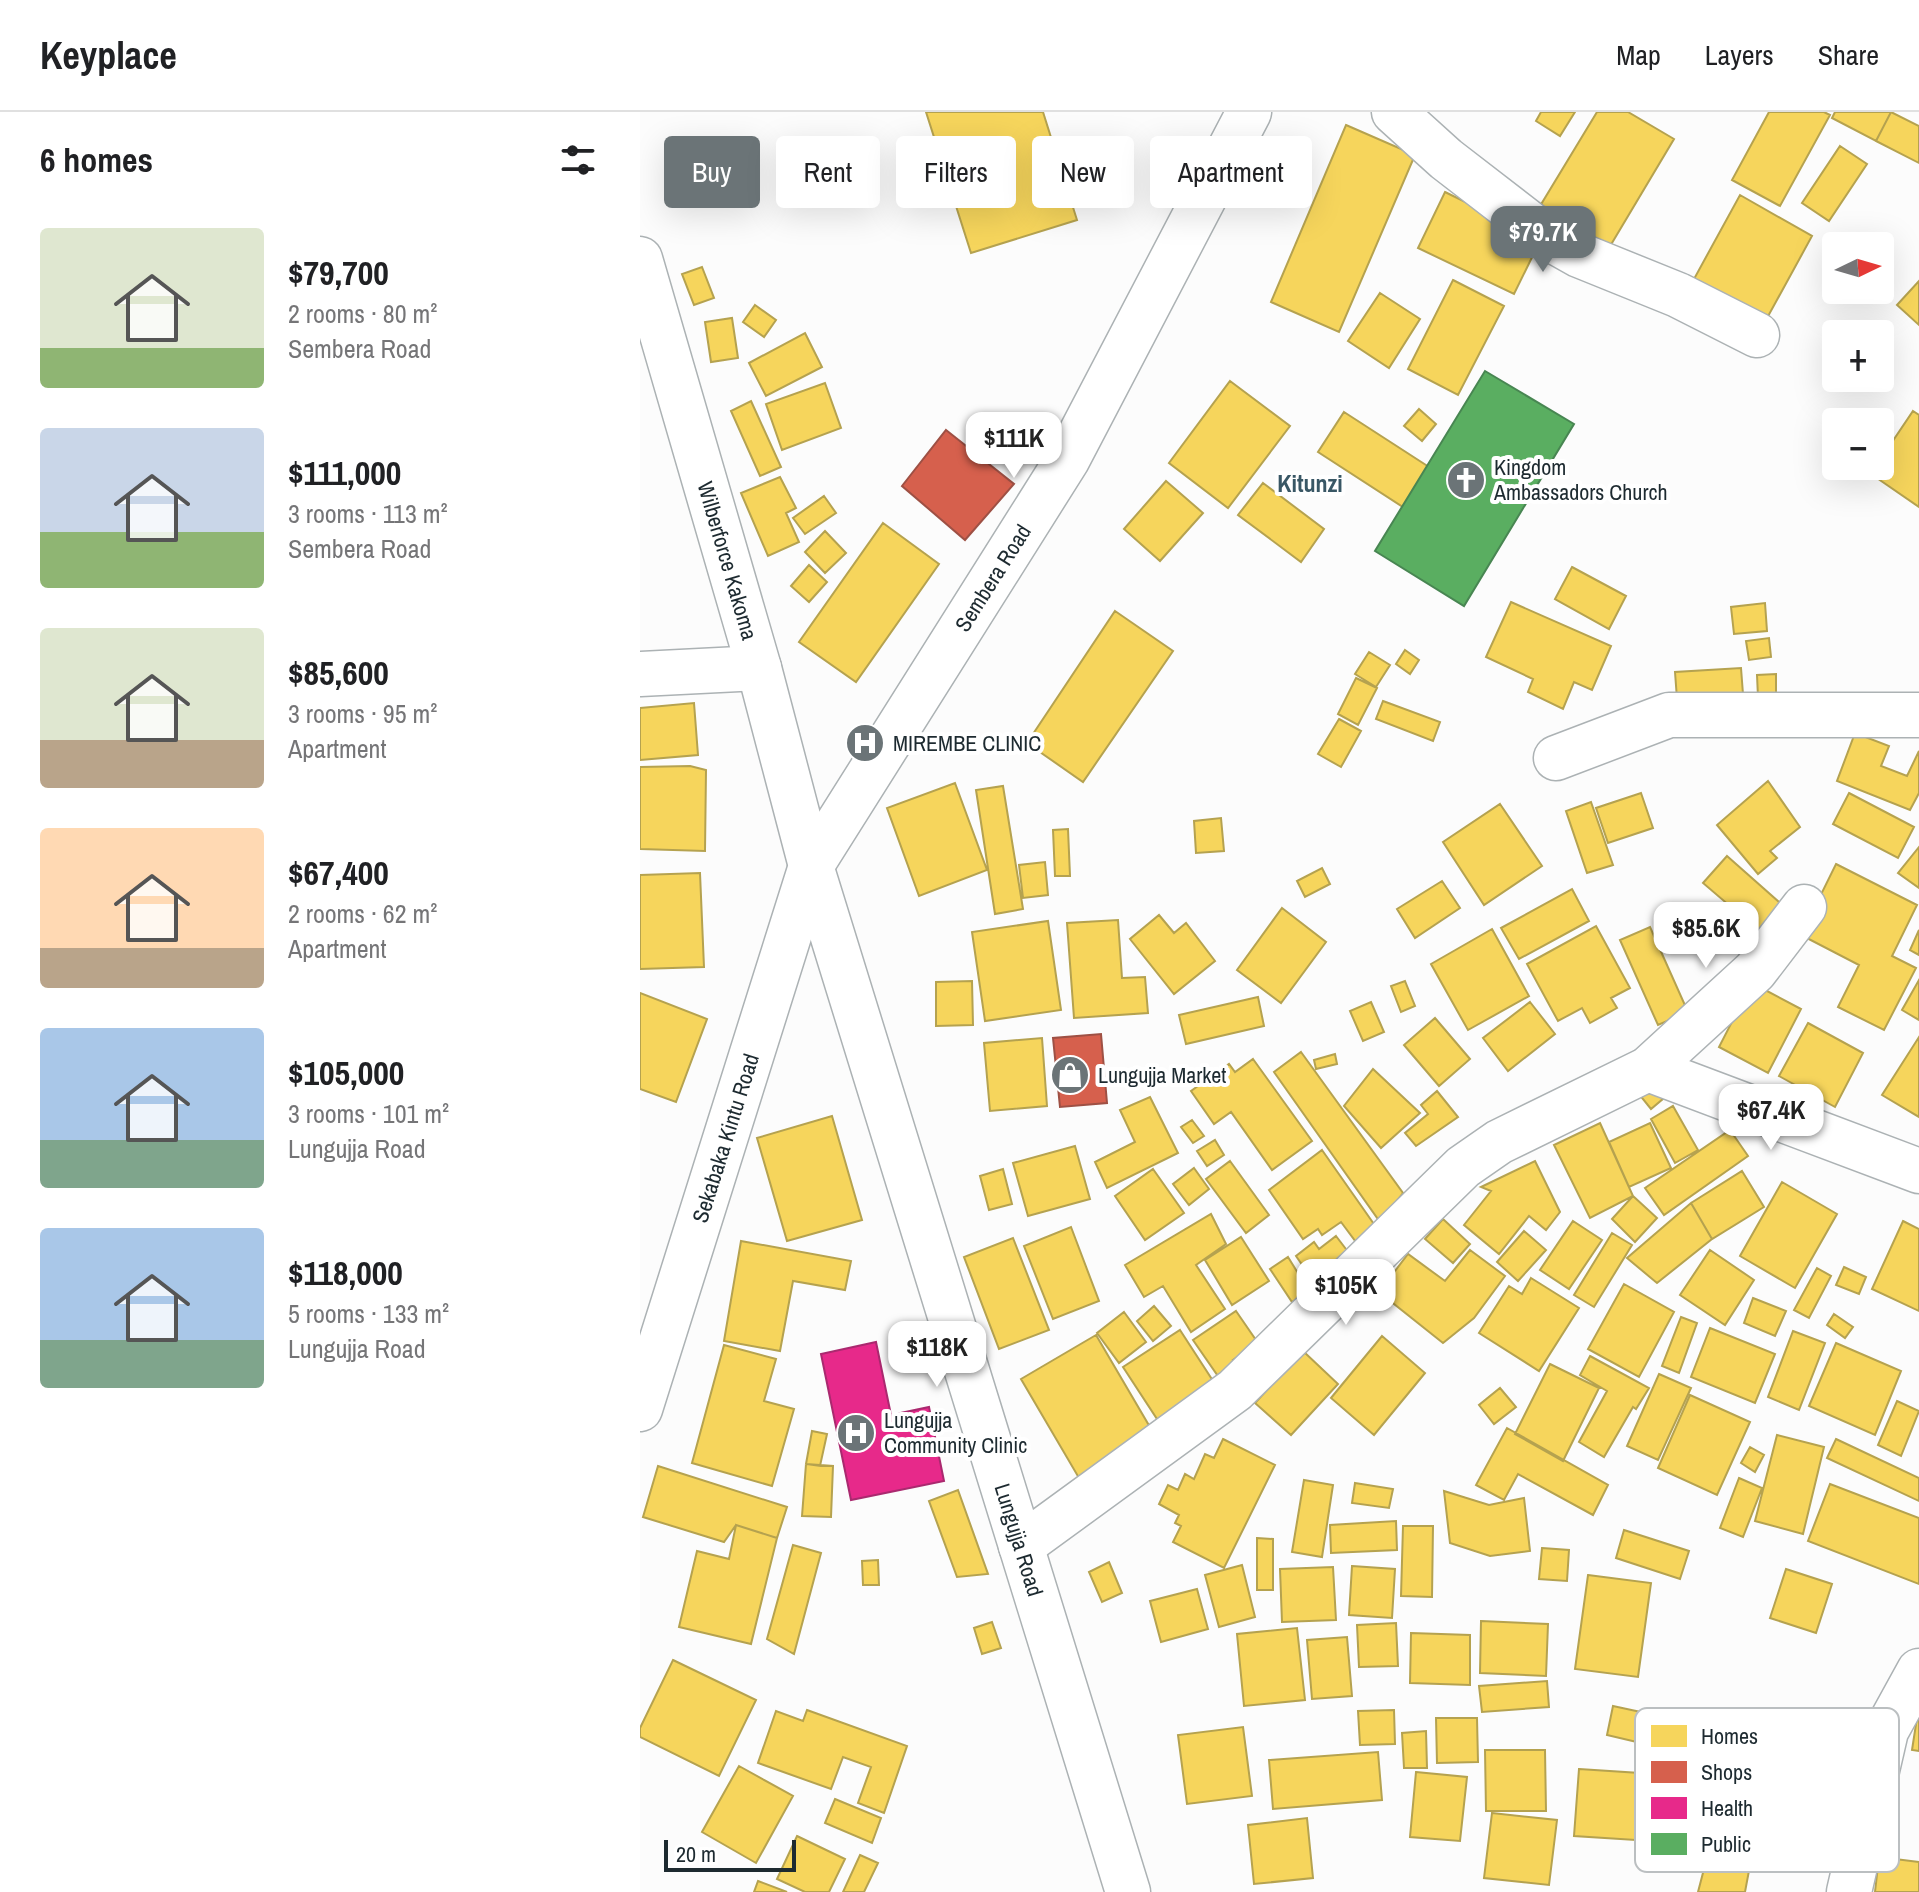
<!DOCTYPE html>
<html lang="en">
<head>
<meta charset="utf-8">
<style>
  body { margin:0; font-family:"Archivo Narrow",sans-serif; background:#f6f6f6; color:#202124; height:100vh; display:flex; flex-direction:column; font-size:30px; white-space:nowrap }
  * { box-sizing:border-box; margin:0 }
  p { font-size:26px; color:#757577 }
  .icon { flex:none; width:44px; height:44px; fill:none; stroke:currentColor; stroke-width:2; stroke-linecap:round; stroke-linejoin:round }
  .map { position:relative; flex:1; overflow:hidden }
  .side { display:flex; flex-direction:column; background:#fff; width:640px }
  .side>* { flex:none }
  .banner { position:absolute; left:24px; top:24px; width:760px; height:72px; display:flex; gap:16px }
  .needle { width:52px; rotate:85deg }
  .buttons { position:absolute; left:1182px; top:120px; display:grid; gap:16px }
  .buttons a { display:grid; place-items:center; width:72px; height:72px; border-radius:8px; background:#fff; box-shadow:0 8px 32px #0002; font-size:40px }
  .scale { position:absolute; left:24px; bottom:20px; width:132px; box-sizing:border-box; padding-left:8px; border:4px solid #1d2a30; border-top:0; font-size:22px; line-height:28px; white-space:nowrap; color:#1d2a30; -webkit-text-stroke:6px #fff; paint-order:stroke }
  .price { position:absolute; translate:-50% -68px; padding:0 18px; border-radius:16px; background:#fff; color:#222; font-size:26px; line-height:52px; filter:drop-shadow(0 2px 4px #0008) }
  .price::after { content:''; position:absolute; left:50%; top:48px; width:24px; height:18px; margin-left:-12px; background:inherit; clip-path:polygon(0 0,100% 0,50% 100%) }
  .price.on { background:#6b7477; color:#fff }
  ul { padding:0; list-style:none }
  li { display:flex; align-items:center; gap:24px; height:200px; padding:0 40px }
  li span { display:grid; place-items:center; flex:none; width:224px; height:160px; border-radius:8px; color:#555 }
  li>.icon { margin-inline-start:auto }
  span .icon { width:96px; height:96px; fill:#fffc; stroke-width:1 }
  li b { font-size:34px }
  h2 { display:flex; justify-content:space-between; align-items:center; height:96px; padding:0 40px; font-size:34px }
  .pill { padding:0 28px; border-radius:8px; background:#fff; box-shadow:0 8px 32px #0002; font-size:28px; line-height:72px }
  .pill.on { background:#6b7477; color:#fff }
  header { display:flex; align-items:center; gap:48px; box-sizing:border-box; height:112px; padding:0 40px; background:#fff; border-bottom:2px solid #e0e0e0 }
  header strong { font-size:38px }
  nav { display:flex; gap:44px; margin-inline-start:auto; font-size:28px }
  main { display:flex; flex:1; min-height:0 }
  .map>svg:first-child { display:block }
</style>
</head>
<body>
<header>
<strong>Keyplace</strong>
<nav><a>Map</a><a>Layers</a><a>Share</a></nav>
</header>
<main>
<section class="side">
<h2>6 homes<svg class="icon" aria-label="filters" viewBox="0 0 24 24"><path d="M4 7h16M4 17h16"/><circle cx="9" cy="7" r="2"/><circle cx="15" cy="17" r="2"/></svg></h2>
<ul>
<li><span style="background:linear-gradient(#dfe7d0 75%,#8fb573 0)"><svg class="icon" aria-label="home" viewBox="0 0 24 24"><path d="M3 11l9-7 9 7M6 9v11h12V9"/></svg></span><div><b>$79,700</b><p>2 rooms · 80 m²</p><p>Sembera Road</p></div></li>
<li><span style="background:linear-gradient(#c9d6e8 65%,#8fb573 0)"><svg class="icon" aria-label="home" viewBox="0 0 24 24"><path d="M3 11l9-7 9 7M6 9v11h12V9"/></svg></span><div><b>$111,000</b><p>3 rooms · 113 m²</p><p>Sembera Road</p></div></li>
<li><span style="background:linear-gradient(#dfe7d0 70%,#b9a48a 0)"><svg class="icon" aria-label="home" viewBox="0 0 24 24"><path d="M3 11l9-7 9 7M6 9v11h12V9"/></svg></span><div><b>$85,600</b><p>3 rooms · 95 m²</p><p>Apartment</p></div></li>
<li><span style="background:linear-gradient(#ffd9b3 75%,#b9a48a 0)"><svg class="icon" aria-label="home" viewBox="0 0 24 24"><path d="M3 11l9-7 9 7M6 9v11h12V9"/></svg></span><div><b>$67,400</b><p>2 rooms · 62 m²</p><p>Apartment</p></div></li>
<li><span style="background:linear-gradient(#a9c7e8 70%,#7fa58c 0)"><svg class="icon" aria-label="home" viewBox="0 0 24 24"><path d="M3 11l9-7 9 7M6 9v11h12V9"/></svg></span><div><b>$105,000</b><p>3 rooms · 101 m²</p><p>Lungujja Road</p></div></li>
<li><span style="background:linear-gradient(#a9c7e8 70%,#7fa58c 0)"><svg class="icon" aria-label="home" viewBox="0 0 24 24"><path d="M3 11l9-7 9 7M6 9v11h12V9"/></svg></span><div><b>$118,000</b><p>5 rooms · 133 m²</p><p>Lungujja Road</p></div></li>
</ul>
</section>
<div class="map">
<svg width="1279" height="1780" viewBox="0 0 1279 1780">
  <rect width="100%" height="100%" fill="#fcfcfc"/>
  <path fill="#f6d55c" stroke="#b5a24f" stroke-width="2" d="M286,0H403L437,108L331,141Z
    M901,0H935L920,24L896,9Z
    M957,0H988L1034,27L963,146L894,104Z
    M1129,0H1184L1190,3L1140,94L1092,68Z
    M1195,0H1251L1236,29L1192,6Z
    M1251,0L1279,14V51L1236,29Z
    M706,13L775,43L699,220L631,190Z
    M1200,34L1227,52L1189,109L1162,91Z
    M805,80L901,127L874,182L778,136Z
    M1100,83L1172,124L1126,208L1054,167Z
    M62,155L74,186L54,193L42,162Z
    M813,168L864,194L818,283L768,257Z
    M1279,169V213L1257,193Z
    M740,181L780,207L749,256L708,229Z
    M115,193L136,208L124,225L103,210Z
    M92,206L98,246L71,250L65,210Z
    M165,221L182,255L126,284L109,251Z
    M590,269L650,314L588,396L529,351Z
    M185,271L201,316L142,338L126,292Z
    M111,289L141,355L120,364L91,299Z
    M779,297L796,312L782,329L764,314Z
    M1273,299L1279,303V395L1231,362L1240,354V348Z
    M704,300L789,355L763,395L678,340Z
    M140,365L156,396L146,401L159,430L128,444L101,381Z
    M526,369L563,401L520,449L484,417Z
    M623,371L684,417L661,450L598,403Z
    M184,384L196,401L165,422L153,406Z
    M243,411L299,452L216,570L159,530Z
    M185,419L206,441L185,461L165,440Z
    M169,453L187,470L169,490L151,474Z
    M932,455L986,484L969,517L915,487Z
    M871,490L971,534L952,578L934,570L923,597L888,580L893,567L846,545Z
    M1125,491L1127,519L1094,522L1091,495Z
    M475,499L533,539L443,670L387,631Z
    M1129,526L1131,545L1109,548L1106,529Z
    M765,538L779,548L770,562L756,552Z
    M729,540L750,553L736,575L715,562Z
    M1101,556L1103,582L1037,587L1035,560Z
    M1136,562V585H1118L1117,563Z
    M716,566L737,576L718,613L698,602Z
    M743,589L800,610L793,629L736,607Z
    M54,591L58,643L0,648V596Z
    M699,607L721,619L701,655L678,642Z
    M1215,621L1249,634L1241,654L1267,664L1279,639V681L1270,698L1197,669Z
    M50,654L66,658L65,739L0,737V655Z
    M1128,669L1160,715L1130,739L1137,746L1118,762L1077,713Z
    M315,671L347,758L279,784L247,696Z
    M363,674L383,797L355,802L336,678Z
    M1001,681L1013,716L968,731L956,696Z
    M1209,681L1274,715L1258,746L1193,712Z
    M951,690L973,753L947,761L926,699Z
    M860,692L902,754L844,793L803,730Z
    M581,706L584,739L556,741L554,709Z
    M428,717L430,764H415L413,718Z
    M1279,735V776L1258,761Z
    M1087,744L1147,797L1110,841L1083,817L1097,800L1063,771Z
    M405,750L408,783L383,786L379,753Z
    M1196,752L1277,793L1252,844L1276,856L1244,918L1198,895L1219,853L1161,823Z
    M682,756L690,772L665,785L657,769Z
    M60,761L64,855L0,857V763Z
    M802,769L820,796L775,826L757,797Z
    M932,777L949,809L879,847L861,816Z
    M642,796L686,830L641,891L597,858Z
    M519,803L534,821L546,811L575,849L534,882L490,827Z
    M478,808L482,866L505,865L508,901L434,906L427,811Z
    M408,809L421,898L345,909L332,820Z
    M956,814L990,876L971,886L977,896L950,911L942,896L918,909L887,852Z
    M1010,815L1048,900L1018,913L980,828Z
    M852,817L889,884L828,918L791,852Z
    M1279,818V843L1270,838Z
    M1279,868V908L1262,898Z
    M332,869L333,913L296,914V870Z
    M765,869L775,894L761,900L751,874Z
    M1112,871L1161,897L1128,961L1079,935Z
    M0,881L67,907L36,990L0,977Z
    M618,885L624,914L546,932L539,903Z
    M731,890L744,920L723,929L710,899Z
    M890,890L915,922L868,959L843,926Z
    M795,906L830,947L799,974L764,933Z
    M1168,911L1223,941L1195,995L1139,964Z
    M1279,925V1005L1242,983Z
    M402,926L407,994L350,999L344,931Z
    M661,940L763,1081L740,1110L634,960Z
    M695,942L697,952L676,957L674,948Z
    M613,947L672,1029L632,1058L591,1000L574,1012L551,979L589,952L595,960Z
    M733,957L780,1001L741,1036L704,994Z
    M1011,970L1024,986L1011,997L998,981Z
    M797,979L818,1005L776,1034L765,1021L788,1002L781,993Z
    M510,985L538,1041L467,1076L455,1050L495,1030L480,998Z
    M1033,994L1058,1038L1035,1051L1011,1007Z
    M192,1004L222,1108L147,1129L117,1026Z
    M552,1008L564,1024L553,1031L541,1015Z
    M960,1011L993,1084L950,1106L914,1033Z
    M1010,1011L1031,1056L989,1075L969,1030Z
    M1090,1018L1108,1044L1024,1103L1005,1076Z
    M575,1028L584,1043L567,1054L557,1039Z
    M435,1034L450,1087L388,1104L373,1051Z
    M682,1038L736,1115L716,1130L701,1110L682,1123L678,1117L663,1127L629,1078Z
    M590,1049L629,1103L606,1121L566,1067Z
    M895,1049L920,1100L906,1118L889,1104L859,1142L824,1113L851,1079L841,1075Z
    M554,1056L569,1077L549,1093L533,1072Z
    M363,1057L372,1092L349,1098L340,1064Z
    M513,1057L544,1101L505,1128L475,1084Z
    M1102,1059L1124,1095L1072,1127L1051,1091Z
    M1142,1070L1197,1102L1155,1176L1100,1144Z
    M993,1084L1017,1106L995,1130L972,1107Z
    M1051,1091L1072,1127L1017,1171L987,1146Z
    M571,1102L586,1132L556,1153L585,1197L551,1220L523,1174L504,1185L485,1153Z
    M803,1107L830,1132L813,1151L785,1127Z
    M933,1109L962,1128L929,1177L900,1158Z
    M1263,1109L1279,1117V1199L1232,1177Z
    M431,1115L459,1189L413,1207L384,1134Z
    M884,1119L906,1138L878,1169L857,1150Z
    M972,1121L992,1133L954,1195L934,1183Z
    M696,1124L712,1145L676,1173L656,1144L674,1130L679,1137Z
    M601,1125L629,1169L592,1193L565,1148Z
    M373,1126L409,1218L359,1237L324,1145Z
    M101,1129L211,1149L205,1178L153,1169L140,1239L84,1229Z
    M830,1138L865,1164L834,1206L803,1231L739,1180L768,1142L805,1169Z
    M1070,1138L1114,1168L1085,1213L1040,1183Z
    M648,1145L669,1179L652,1190L630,1157Z
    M1204,1155L1226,1165L1219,1182L1196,1173Z
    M1177,1156L1191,1164L1169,1206L1154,1198Z
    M891,1166L939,1196L899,1259L839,1221L869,1174L882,1182Z
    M984,1172L1034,1200L999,1265L948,1237Z
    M1113,1186L1146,1199L1135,1224L1104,1211Z
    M514,1194L531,1214L513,1229L497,1209Z
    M596,1199L618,1231L593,1248L598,1254L580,1267L553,1228Z
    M484,1200L506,1230L479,1251L457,1221Z
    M1194,1202L1213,1215L1205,1226L1187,1213Z
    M1041,1205L1057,1211L1039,1261L1022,1254Z
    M1070,1216L1135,1242L1115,1291L1051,1265Z
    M540,1218L575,1272L519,1310L483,1255Z
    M1153,1219L1185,1231L1159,1298L1128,1285Z
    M456,1223L514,1322L439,1366L381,1267Z
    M742,1224L785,1261L734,1323L691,1286Z
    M1196,1231L1261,1259L1235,1323L1169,1294Z
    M84,1233L136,1247L124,1289L154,1297L132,1374L52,1351Z
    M663,1239L698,1272L651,1323L615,1291Z
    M950,1244L1009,1276L996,1297L993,1295L964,1345L939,1330L967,1279L940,1263Z
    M910,1252L959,1276L923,1349L875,1322Z
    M1019,1262L1051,1276L1018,1348L987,1334Z
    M860,1276L876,1295L854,1312L839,1293Z
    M1050,1283L1110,1310L1077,1383L1018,1356Z
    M1257,1289L1279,1299L1261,1344L1238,1333Z
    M867,1316L968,1373L953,1403L878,1362L864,1388L836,1373Z
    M172,1319L187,1322L180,1354L166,1352Z
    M1137,1323L1184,1335L1163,1422L1115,1409Z
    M583,1327L635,1353L584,1456L533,1430L541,1414L535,1411L539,1403L519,1392L528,1373L538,1378L545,1362L554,1367L565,1342L574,1346Z
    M1196,1327L1279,1366V1389L1187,1346Z
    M1110,1335L1124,1343L1115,1360L1101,1351Z
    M166,1352L193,1354L191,1405L162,1404Z
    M18,1354L147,1395L137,1426L96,1413L84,1430L3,1405Z
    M1099,1366L1122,1376L1103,1425L1080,1416Z
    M664,1368L693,1373L682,1445L652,1440Z
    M715,1371L753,1377L749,1396L712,1391Z
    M1190,1372L1279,1406V1472L1168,1429Z
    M318,1378L348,1462L317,1465L289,1389Z
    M804,1379L849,1393L884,1386L890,1439L850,1444L810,1431Z
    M756,1409L757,1438L691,1441L690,1413Z
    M96,1413L137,1426L111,1532L39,1515L57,1439L89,1447Z
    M763,1414H793L792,1485L761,1484Z
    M984,1418L1049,1439L1040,1467L976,1446Z
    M617,1426L633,1427V1478H617Z
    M153,1433L181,1441L154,1542L127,1527Z
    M902,1436L929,1438L927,1469L899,1467Z
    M238,1448L239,1473H223L222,1449Z
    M469,1450L482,1481L462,1490L449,1460Z
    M602,1453L615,1505L579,1515L565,1463Z
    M712,1454L755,1457L752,1506L709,1503Z
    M693,1455L696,1508L642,1510L640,1457Z
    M1146,1457L1192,1472L1176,1521L1130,1506Z
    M948,1463L1011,1471L998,1565L935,1557Z
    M557,1477L568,1517L521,1530L510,1489Z
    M841,1509L908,1512L906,1564L840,1561Z
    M352,1510L361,1536L342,1542L334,1516Z
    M756,1511L758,1554L719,1555L717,1513Z
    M657,1516L665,1588L604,1594L597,1522Z
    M771,1521L830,1523V1573L770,1571Z
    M707,1525L712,1584L672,1587L667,1528Z
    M33,1548L116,1588L79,1664L0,1625V1616Z
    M907,1569L909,1595L842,1600L839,1574Z
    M1279,1593V1639L1272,1638Z
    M973,1594L1024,1605L1018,1635L967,1623Z
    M167,1598L267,1634L244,1701L218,1691L231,1655L203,1645L191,1677L118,1651L136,1599L163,1609Z
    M754,1598L755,1632L720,1633L718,1599Z
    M796,1606H837L838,1650L797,1651Z
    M603,1615L612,1684L547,1692L538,1623Z
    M786,1619L787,1656H764L762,1621Z
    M845,1638H905L906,1699H846Z
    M738,1640L742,1688L633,1697L629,1648Z
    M99,1654L153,1684L116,1751L62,1720Z
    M939,1657L1015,1662L1011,1729L934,1724Z
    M776,1660L827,1665L820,1729L770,1725Z
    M195,1687L241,1706L232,1731L185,1711Z
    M1082,1688L1120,1700L1105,1780H1058Z
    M852,1701L917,1708L909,1773L844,1766Z
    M667,1706L673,1766L614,1772L608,1713Z
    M157,1724L205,1747L189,1780H165L137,1767Z
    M220,1743L238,1751L224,1780H203Z
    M1239,1745L1279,1750V1780H1235Z
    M118,1769L147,1780H114Z"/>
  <path fill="#d6604d" stroke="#9e5044" stroke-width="2" d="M306,318L374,372L325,428L262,374Z
    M461,922L467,991L420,995L413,926Z"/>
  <path fill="#e7298a" stroke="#aa296f" stroke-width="2" d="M236,1230L251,1303L289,1295L304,1369L211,1388L181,1242Z"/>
  <path fill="#5aae61" stroke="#488652" stroke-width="2" d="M845,259L934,312L824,494L735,439Z"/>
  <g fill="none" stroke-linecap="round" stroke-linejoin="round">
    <g stroke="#acb2b4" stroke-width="47">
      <g id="minor">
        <path d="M754,0L806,47L907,125L939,143L1038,183L1117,223"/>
        <path id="s1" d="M0,147L119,556L171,754L488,1780"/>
        <path d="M0,562L119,556"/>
        <path d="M916,646L1029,603H1279"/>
        <path d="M1008,957L1279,1059"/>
        <path id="s2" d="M0,1297L171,754L427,348L609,0"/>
        <path d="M381,1434L595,1278L823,1055L859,1030L1008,957L1115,859L1164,795"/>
        <path d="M1209,1780L1246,1619L1279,1559"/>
      </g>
    </g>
    <use href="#minor" stroke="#fff" stroke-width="44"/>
  </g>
  <defs>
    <g id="church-disc" transform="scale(2)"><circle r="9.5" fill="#6b7477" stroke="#fff"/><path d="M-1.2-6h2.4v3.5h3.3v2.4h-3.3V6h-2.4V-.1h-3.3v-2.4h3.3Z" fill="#fff"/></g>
    <g id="hospital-disc" transform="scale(2)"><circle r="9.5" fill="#6b7477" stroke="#fff"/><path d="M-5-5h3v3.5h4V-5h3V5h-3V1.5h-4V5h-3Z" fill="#fff"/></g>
    <g id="shop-disc" transform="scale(2)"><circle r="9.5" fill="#6b7477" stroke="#fff"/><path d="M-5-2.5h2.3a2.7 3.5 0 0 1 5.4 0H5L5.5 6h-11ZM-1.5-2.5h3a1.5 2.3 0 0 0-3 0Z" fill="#fff"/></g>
  </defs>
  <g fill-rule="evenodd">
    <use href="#church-disc" x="826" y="368"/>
    <use href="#hospital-disc" x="225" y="631"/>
    <use href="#shop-disc" x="430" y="963"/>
    <use href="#hospital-disc" x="216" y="1321"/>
  </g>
  <g text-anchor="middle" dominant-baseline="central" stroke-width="8" stroke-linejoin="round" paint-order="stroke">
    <g font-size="22" fill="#1d2a30" stroke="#fff" text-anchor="start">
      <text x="854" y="355">Kingdom<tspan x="854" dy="25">Ambassadors Church</tspan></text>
      <text x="253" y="631">MIREMBE CLINIC</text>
      <text x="458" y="963">Lungujja Market</text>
      <text x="244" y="1308">Lungujja<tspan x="244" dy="25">Community Clinic</tspan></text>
    </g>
    <g font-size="22" fill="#1d2a30" stroke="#fff">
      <text stroke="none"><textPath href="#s1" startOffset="314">Wilberforce Kakoma</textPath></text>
      <text stroke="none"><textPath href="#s2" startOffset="910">Sembera Road</textPath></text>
      <text stroke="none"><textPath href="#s2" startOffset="284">Sekabaka Kintu Road</textPath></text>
      <text stroke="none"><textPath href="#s1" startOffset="1336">Lungujja Road</textPath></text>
    </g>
    <g font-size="24" font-weight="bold" fill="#395765" stroke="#fff">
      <text x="670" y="371">Kitunzi</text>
    </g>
  </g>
  <rect x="995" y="1596" width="264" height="164" rx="12" fill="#fff" stroke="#bbbfc1" stroke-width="2"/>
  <rect x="1011" y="1613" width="36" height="22" fill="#f6d55c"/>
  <rect x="1011" y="1649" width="36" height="22" fill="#d6604d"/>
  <rect x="1011" y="1685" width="36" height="22" fill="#e7298a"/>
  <rect x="1011" y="1721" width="36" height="22" fill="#5aae61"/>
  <g font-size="22" fill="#1d2a30">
    <text x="1061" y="1632">Homes</text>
    <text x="1061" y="1668">Shops</text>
    <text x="1061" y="1704">Health</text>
    <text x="1061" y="1740">Public</text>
  </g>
</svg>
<div class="buttons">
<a><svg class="needle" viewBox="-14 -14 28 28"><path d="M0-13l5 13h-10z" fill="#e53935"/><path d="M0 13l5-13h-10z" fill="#757577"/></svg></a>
<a>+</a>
<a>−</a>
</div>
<div class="scale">20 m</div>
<b class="price on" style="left:903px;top:162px">$79.7K</b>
<b class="price" style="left:374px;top:368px">$111K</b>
<b class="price" style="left:1066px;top:858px">$85.6K</b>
<b class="price" style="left:1131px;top:1040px">$67.4K</b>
<b class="price" style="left:706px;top:1215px">$105K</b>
<b class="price" style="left:297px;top:1277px">$118K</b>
<div class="banner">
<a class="pill on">Buy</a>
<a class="pill">Rent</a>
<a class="pill">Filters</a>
<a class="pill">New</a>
<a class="pill">Apartment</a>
</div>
</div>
</main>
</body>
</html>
